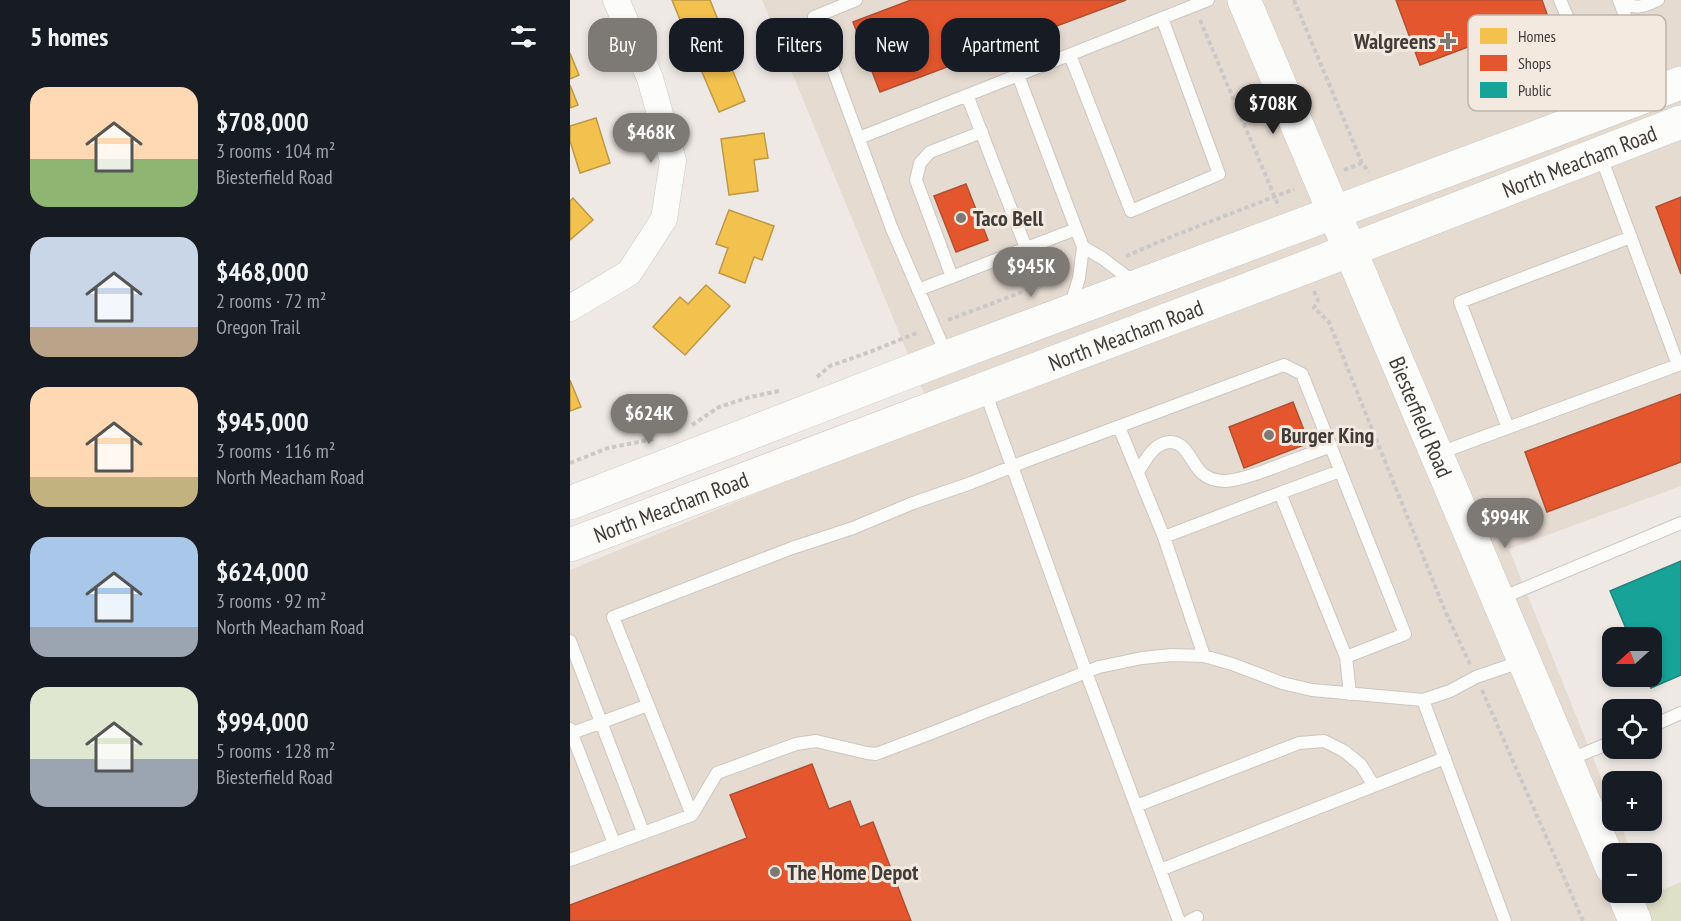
<!DOCTYPE html>
<html lang="en">
<head>
<meta charset="utf-8">
<style>
  body { margin:0; font-family:"PT Sans Narrow",sans-serif; background:#20242c; color:#f1f3f6; height:100vh; display:flex; flex-direction:column; font-size:22px; white-space:nowrap }
  * { box-sizing:border-box; margin:0 }
  p { font-size:20px; color:#9ea1a6 }
  .icon { flex:none; width:33px; height:33px; fill:none; stroke:currentColor; stroke-width:2; stroke-linecap:round; stroke-linejoin:round }
  .map { position:relative; flex:1; overflow:hidden }
  .sheet { display:flex; flex-direction:column; background:#171b24; width:570px }
  .sheet>* { flex:none }
  .guide { position:absolute; left:18px; top:18px; width:570px; height:54px; display:flex; gap:12px }
  .needle { width:39px; rotate:249deg }
  .controls { position:absolute; left:1032px; top:627px; display:grid; gap:12px }
  .controls a { display:grid; place-items:center; width:60px; height:60px; border-radius:12px; background:#171b24; box-shadow:0 3px 9px #0003; font-size:30px }
  .price { position:absolute; translate:-50% -51px; padding:0 14px; border-radius:21px; background:#7d7974; color:#fff; font-size:20px; line-height:39px; filter:drop-shadow(0 2px 3px #0008) }
  .price::after { content:''; position:absolute; left:50%; top:36px; width:18px; height:14px; margin-left:-9px; background:inherit; clip-path:polygon(0 0,100% 0,50% 100%) }
  .price.on { background:#222; color:#fff }
  ul { padding:0; list-style:none }
  li { display:flex; align-items:center; gap:18px; height:150px; padding:0 30px }
  li span { display:grid; place-items:center; flex:none; width:168px; height:120px; border-radius:18px; color:#555 }
  li>.icon { margin-inline-start:auto }
  span .icon { width:72px; height:72px; fill:#fffc; stroke-width:1 }
  li b { font-size:26px }
  h2 { display:flex; justify-content:space-between; align-items:center; height:72px; padding:0 30px; font-size:26px }
  .tag { padding:0 21px; border-radius:18px; background:#171b24; box-shadow:0 3px 9px #0003; font-size:21px; line-height:54px }
  .tag.on { background:#7d7974; color:#fff }
  main { display:flex; flex:1; min-height:0 }
  .map>svg:first-child { display:block }
</style>
</head>
<body>
<main>
<section class="sheet">
<h2>5 homes<svg class="icon" aria-label="filters" viewBox="0 0 24 24"><path d="M4 7h16M4 17h16"/><circle cx="9" cy="7" r="2"/><circle cx="15" cy="17" r="2"/></svg></h2>
<ul>
<li><span style="background:linear-gradient(#ffd9b3 60%,#8fb573 0)"><svg class="icon" aria-label="home" viewBox="0 0 24 24"><path d="M3 11l9-7 9 7M6 9v11h12V9"/></svg></span><div><b>$708,000</b><p>3 rooms · 104 m²</p><p>Biesterfield Road</p></div></li>
<li><span style="background:linear-gradient(#c9d6e8 75%,#b9a48a 0)"><svg class="icon" aria-label="home" viewBox="0 0 24 24"><path d="M3 11l9-7 9 7M6 9v11h12V9"/></svg></span><div><b>$468,000</b><p>2 rooms · 72 m²</p><p>Oregon Trail</p></div></li>
<li><span style="background:linear-gradient(#ffd9b3 75%,#c2b280 0)"><svg class="icon" aria-label="home" viewBox="0 0 24 24"><path d="M3 11l9-7 9 7M6 9v11h12V9"/></svg></span><div><b>$945,000</b><p>3 rooms · 116 m²</p><p>North Meacham Road</p></div></li>
<li><span style="background:linear-gradient(#a9c7e8 75%,#9aa5b1 0)"><svg class="icon" aria-label="home" viewBox="0 0 24 24"><path d="M3 11l9-7 9 7M6 9v11h12V9"/></svg></span><div><b>$624,000</b><p>3 rooms · 92 m²</p><p>North Meacham Road</p></div></li>
<li><span style="background:linear-gradient(#dfe7d0 60%,#9aa5b1 0)"><svg class="icon" aria-label="home" viewBox="0 0 24 24"><path d="M3 11l9-7 9 7M6 9v11h12V9"/></svg></span><div><b>$994,000</b><p>5 rooms · 128 m²</p><p>Biesterfield Road</p></div></li>
</ul>
</section>
<div class="map">
<svg width="1111" height="921" viewBox="0 0 1111 921">
  <rect width="100%" height="100%" fill="#eee9e4"/>
  <path fill="#e5dbd1" d="M192,0H1111V486L939,549L1042,805V820L1049,821L1062,853L1042,854V892L1078,893L1089,921H0V570L365,420Z"/>
  <path fill="#dfe0c8" d="M1111,882V921H1065L1058,905Z"/>
  <path fill="#f2c14e" stroke="#bd9947" stroke-width="1.5" d="M102,0H140L154,35L122,49Z
    M0,53L9,75L0,79Z
    M156,54L175,101L149,112L129,65Z
    M0,85L8,105L0,108Z
    M26,118L40,163L10,173L0,141V126Z
    M194,133L198,158L184,160L188,191L159,195L151,139Z
    M3,198L23,220L0,240V201Z
    M159,210L204,226L192,260L184,257L175,283L149,273L158,248L146,244Z
    M136,285L160,306L115,355L83,327L110,297L118,304Z
    M0,380L11,407L0,411Z"/>
  <path fill="#e4572e" stroke="#b34f31" stroke-width="1.5" d="M341,0H556L310,92L283,22Z
    M826,0H972L978,17L850,65Z
    M396,184L418,240L386,252L364,196Z
    M1111,197V274L1086,207Z
    M1111,394V462L977,512L955,452Z
    M723,402L739,443L674,468L659,427Z
    M242,764L259,809L280,801L290,827L303,822L341,921H0V905L177,838L160,795Z"/>
  <path fill="#17a398" stroke="#23847b" stroke-width="1.5" d="M1111,561V675L1081,688L1076,676H1082V638H1060L1040,591Z"/>
  <g fill="none" stroke-linecap="round" stroke-linejoin="round">
    <g stroke="#cbc7c2" stroke-width="14">
      <path id="lane" d="M286,0L244,17L322,229L377,356
        M990,0L1037,109
        M1054,0C1064,12 1076,5 1088,0
        M1012,47L1059,26L1049,0
        M500,55L561,211L649,174L592,18
        M448,75L513,247L509,278L500,307
        M397,95L456,248
        M289,138L638,0
        M513,247L532,258L565,283
        M382,277L346,180L350,163L360,152L412,132
        M348,290L506,229
        M415,391L516,672L609,921
        M549,427L594,537
        M938,428L890,302L1061,237
        M867,454L1108,365L1030,154
        M770,471L710,493L776,657
        M568,472C575,461 585,441 601,442C618,443 622,466 633,474C639,479 647,481 655,481C670,480 685,474 700,469C720,461 741,454 761,446
        M929,599L1111,523
        M0,641L73,832
        M634,656L594,537L710,493
        M853,700L935,921
        M1082,726L1111,713
        M0,729L44,843
        M0,734L78,705
        M998,760L1042,742
        M566,806L729,743L754,741L774,751L791,765L804,786
        M122,815L43,617L222,548L283,528L343,503L401,483L456,461L714,365L732,374L835,634L776,657L780,694
        M0,860L122,815L147,773L226,744L246,741L297,753L306,754L359,734L529,667L572,658L602,655L634,656L662,664L712,683L742,690L853,700L880,691L906,677L953,661
        M590,870L875,758
        M619,921L627,917"/>
    </g>
    <g stroke="#cbc7c2" stroke-width="27">
      <path id="street" d="M0,308L59,273L94,219L103,161L80,78L46,0"/>
    </g>
    <g stroke="#cbc7c2" stroke-width="34">
      <g id="secondary">
        <path id="s1" d="M674,0L1042,868"/>
        <path d="M0,503L377,357L1111,83"/>
        <path id="s2" d="M0,545L734,268L1111,122"/>
        <path d="M1053,892L1065,921"/>
      </g>
    </g>
    <path stroke="#cbc9c8" stroke-width="4" stroke-dasharray="4.5 3" stroke-linecap="butt" d="M724,0L792,163L799,172
      M630,20L709,207
      M774,170L792,163
      M556,256L603,236L724,189
      M744,291L748,300L744,308L759,322L876,613L900,664
      M378,320L492,277
      M247,377L260,366L302,351L349,332
      M122,425L149,407L180,397L209,391
      M0,463L38,448L84,439
      M912,690L1013,921"/>
    <use href="#lane" stroke="#fcfcfb" stroke-width="12"/>
    <use href="#street" stroke="#fcfcfb" stroke-width="26"/>
    <use href="#secondary" stroke="#fcfcfb" stroke-width="33"/>
  </g>
  <g fill="#7d7974" stroke="#f3e9df" stroke-width="2">
    <path d="M875 32h6v6h6v6h-6v6h-6v-6h-6v-6h6z"/>
    <circle cx="391" cy="218" r="6"/>
    <circle cx="699" cy="435" r="6"/>
    <circle cx="205" cy="872" r="6"/>
  </g>
  <g text-anchor="middle" dominant-baseline="central" stroke-width="6" stroke-linejoin="round" paint-order="stroke">
    <g font-size="22" font-weight="bold" fill="#403c38" stroke="#f3e9df" text-anchor="start">
      <text x="866" y="41" text-anchor="end">Walgreens</text>
      <text x="403" y="218">Taco Bell</text>
      <text x="711" y="435">Burger King</text>
      <text x="217" y="872">The Home Depot</text>
    </g>
    <g font-size="22" fill="#403c38" stroke="#f3e9df">
      <text stroke="none"><textPath href="#s2" startOffset="1080">North Meacham Road</textPath></text>
      <text stroke="none"><textPath href="#s2" startOffset="594">North Meacham Road</textPath></text>
      <text stroke="none"><textPath href="#s1" startOffset="453">Biesterfield Road</textPath></text>
      <text stroke="none"><textPath href="#s2" startOffset="108">North Meacham Road</textPath></text>
    </g>
  </g>
  <rect x="898" y="15" width="198" height="96" rx="9" fill="#f3e9df" stroke="#bdb5ad" stroke-width="1.5"/>
  <rect x="910" y="28" width="27" height="16" fill="#f2c14e"/>
  <rect x="910" y="55" width="27" height="16" fill="#e4572e"/>
  <rect x="910" y="82" width="27" height="16" fill="#17a398"/>
  <g font-size="16" fill="#403c38">
    <text x="948" y="42">Homes</text>
    <text x="948" y="69">Shops</text>
    <text x="948" y="96">Public</text>
  </g>
</svg>
<div class="controls">
<a><svg class="needle" viewBox="-14 -14 28 28"><path d="M0-13l5 13h-10z" fill="#e53935"/><path d="M0 13l5-13h-10z" fill="#9ea1a6"/></svg></a>
<a><svg class="icon" aria-label="locate" viewBox="0 0 24 24"><circle cx="12" cy="12" r="6"/><path d="M12 2v4M12 18v4M2 12h4M18 12h4"/></svg></a>
<a>+</a>
<a>−</a>
</div>
<b class="price on" style="left:703px;top:135px">$708K</b>
<b class="price" style="left:81px;top:164px">$468K</b>
<b class="price" style="left:461px;top:298px">$945K</b>
<b class="price" style="left:79px;top:445px">$624K</b>
<b class="price" style="left:935px;top:549px">$994K</b>
<div class="guide">
<a class="tag on">Buy</a>
<a class="tag">Rent</a>
<a class="tag">Filters</a>
<a class="tag">New</a>
<a class="tag">Apartment</a>
</div>
</div>
</main>
</body>
</html>
